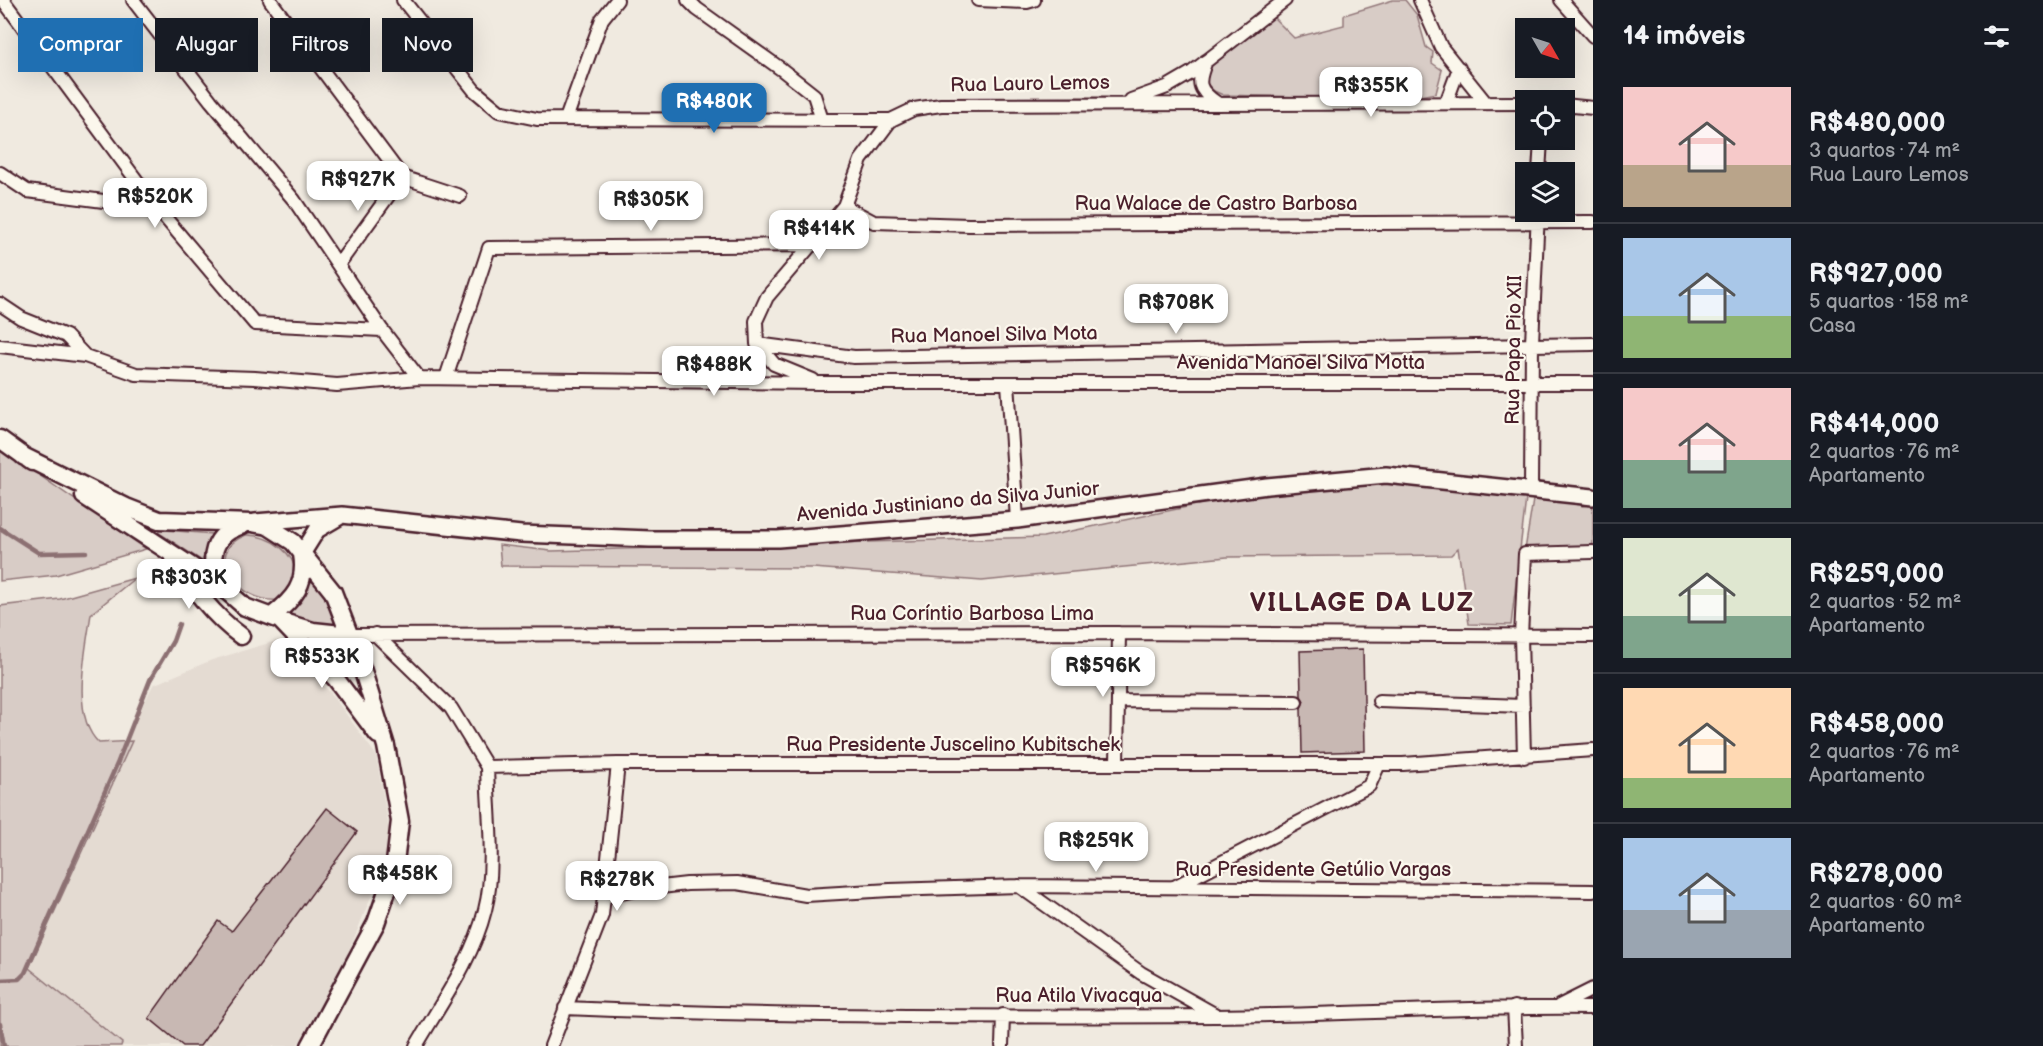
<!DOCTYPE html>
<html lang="pt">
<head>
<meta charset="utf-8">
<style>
  body { margin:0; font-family:"Balsamiq Sans",sans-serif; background:#242831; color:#f1f3f6; height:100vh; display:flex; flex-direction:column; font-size:22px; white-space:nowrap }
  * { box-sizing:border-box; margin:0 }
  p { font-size:20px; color:#9ea1a6 }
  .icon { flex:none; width:33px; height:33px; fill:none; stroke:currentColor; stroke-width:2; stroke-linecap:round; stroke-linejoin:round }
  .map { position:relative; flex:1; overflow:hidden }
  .panel { display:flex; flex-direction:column; background:#171b24; width:450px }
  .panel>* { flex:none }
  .guide { position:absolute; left:18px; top:18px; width:570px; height:54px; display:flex; gap:12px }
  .needle { width:39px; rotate:129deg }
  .buttons { position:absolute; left:1515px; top:18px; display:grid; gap:12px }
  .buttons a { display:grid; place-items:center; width:60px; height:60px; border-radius:0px; background:#171b24; box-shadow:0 6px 24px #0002; font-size:30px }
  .price { position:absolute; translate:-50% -51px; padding:0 14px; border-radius:12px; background:#fff; color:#222; font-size:20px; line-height:39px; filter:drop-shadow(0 2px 3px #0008) }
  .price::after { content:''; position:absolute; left:50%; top:36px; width:18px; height:14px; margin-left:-9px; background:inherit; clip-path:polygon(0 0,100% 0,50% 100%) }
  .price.on { background:#1f6fb2; color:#fff }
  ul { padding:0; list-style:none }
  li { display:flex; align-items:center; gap:18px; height:150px; padding:0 30px }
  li+li { border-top:2px solid #363941 }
  li span { display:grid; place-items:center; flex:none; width:168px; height:120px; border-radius:0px; color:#555 }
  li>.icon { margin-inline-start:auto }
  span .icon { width:72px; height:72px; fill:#fffc; stroke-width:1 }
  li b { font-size:26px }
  h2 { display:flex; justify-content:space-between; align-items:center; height:72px; padding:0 30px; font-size:26px }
  .pill { padding:0 21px; border-radius:0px; background:#171b24; box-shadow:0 6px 24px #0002; font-size:21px; line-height:54px }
  .pill.on { background:#1f6fb2; color:#fff }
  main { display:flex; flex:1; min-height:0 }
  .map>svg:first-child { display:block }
</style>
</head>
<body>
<main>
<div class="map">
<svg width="1593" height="1046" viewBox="0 0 1593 1046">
  <rect width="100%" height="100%" fill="#f0eae0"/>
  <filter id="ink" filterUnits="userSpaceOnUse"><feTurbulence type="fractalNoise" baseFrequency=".0167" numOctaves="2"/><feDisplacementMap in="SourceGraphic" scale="12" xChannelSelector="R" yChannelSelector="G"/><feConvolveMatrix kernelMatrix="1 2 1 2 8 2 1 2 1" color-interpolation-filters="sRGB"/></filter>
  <g filter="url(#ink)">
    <path fill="#e4dbd2" d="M276,641L330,692L376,755L392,845L342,968L297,1046H101L13,974L60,871L153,685L212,660Z"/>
    <path fill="#d8ccc6" stroke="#917678" stroke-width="1.5" d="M1393,0H1405L1417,15L1426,47L1433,52L1432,63L1442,70L1436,93L1415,97L1412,100L1223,95L1214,91L1203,80L1212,63L1271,15L1294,38L1344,25V15Z
      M0,448L146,549L56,575L0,581Z
      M1386,481L1527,490L1511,625L1469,624L1458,548L1451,555L1227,557L982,581L813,568L501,566L499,545L551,551L1043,537L1254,493Z
      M1533,500L1576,501L1582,506L1593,505V545L1525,550Z
      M153,529L213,534L202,561Z
      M246,535C268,534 302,555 294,581C291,589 284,595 279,600C240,604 199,553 246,535Z
      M314,577L328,598L339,625L316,623L289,616Z
      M135,578L91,614C86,649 70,716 99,743L132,741L29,968L122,1043L121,1046H0V606L60,599Z"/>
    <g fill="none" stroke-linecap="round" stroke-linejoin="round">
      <path stroke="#8c6f72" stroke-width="4.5" d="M0,528L39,553L86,552
        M0,980L19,979L25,973L117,764L150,680L173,641L179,624
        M0,1024L4,1046"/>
    </g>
    <path fill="#c8b8b3" stroke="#4a1f2b" stroke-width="1.5" d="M1363,649L1365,751L1302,753L1301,708L1304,701L1301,696L1300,651Z
      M327,808L357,832L200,1046H183L149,1018L218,921L232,931Z"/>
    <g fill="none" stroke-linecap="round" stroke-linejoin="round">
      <g stroke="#4a1f2b" stroke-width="16">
        <path id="minor" d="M3,0L157,208L255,324L382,330
          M133,0L211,101L294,200L382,330L419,378
          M270,0L402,177L460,196
          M403,0L474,90L499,111L537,119L891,120L914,109L941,105L1526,103
          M688,0L697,9L781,69L814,95L822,120
          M978,0L1027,2L1034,0
          M1420,0L1441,47L1486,103
          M1561,0L1593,36
          M1206,61C1197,83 1197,89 1217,103
          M1131,100L1167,87L1191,73L1285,0
          M1446,103L1459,68
          M1564,105L1593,108
          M566,119L602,19L617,0
          M1539,172L1541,140
          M0,173L27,191L157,208
          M844,206L874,222L969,225L1593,222
          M338,265L402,177
          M0,304L21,318L66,336L85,356
          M757,344L854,357L1593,344
          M0,346L85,356L136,374L255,378L337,385L419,378L819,383H1593
          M446,378L489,248L813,245
          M813,380L774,364L757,344L756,321L767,297L844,206L861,160L891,120
          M1008,383L1017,520
          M1531,489L1532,343L1538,212
          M375,634L451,708L487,767L618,764H1403L1593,750
          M350,635L1119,633L1593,636
          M1118,701L1296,702
          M1379,701L1523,706
          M1524,757L1521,636L1525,554L1593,552
          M1117,764L1119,633
          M1019,886L1141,973L1216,1015
          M1174,887L1369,786L1379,764
          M604,897L635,890L687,884L737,883L806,895L890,890L1019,886L1593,891
          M1559,1006L1593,989
          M1514,1007L1516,1046
          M565,1008C782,1017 999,1017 1216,1016C1342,1015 1467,1006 1593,1008
          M416,1046C441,1003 473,959 485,910C496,868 488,811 487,767
          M551,1046L602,915L618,764
          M1002,1046L1003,1015"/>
      </g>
      <g stroke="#4a1f2b" stroke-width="20">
        <path id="tertiary" d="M255,522L342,515L521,534L650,539H778L1017,520L1267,486L1386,475L1593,497
          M302,554L317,530L339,517"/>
      </g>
      <g stroke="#4a1f2b" stroke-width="21">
        <path id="secondary" d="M0,439L32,462
          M23,456L126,507L159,520L252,523L268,526L293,542L333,592L362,668L386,746L400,821L394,871L376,923L310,1046
          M84,496L220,585L245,607L280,620L336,679L378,735
          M173,558C192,587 213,616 241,636
          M220,585C207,559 212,534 243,525
          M272,616C294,599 307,584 302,554
          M283,622L313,631L350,635"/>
      </g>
      <use href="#minor" stroke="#fbf7ec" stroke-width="12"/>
      <use href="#tertiary" stroke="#fbf7ec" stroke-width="15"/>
      <use href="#secondary" stroke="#fbf7ec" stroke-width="16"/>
    </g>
  </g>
  <g text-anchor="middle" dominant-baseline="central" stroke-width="4.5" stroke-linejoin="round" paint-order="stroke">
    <g font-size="20" fill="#4a1f2b" stroke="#fbf7ec">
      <text transform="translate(1030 84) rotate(-1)">Rua Lauro Lemos</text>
      <text x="1216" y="204">Rua Walace de Castro Barbosa</text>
      <text transform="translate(994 335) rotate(-1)">Rua Manoel Silva Mota</text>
      <text transform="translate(1514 350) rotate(-89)">Rua Papa Pio XII</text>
      <text x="1301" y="363">Avenida Manoel Silva Motta</text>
      <text transform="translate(948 502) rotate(-5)">Avenida Justiniano da Silva Junior</text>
      <text x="972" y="614">Rua Coríntio Barbosa Lima</text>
      <text x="953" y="745">Rua Presidente Juscelino Kubitschek</text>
      <text x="1313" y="870">Rua Presidente Getúlio Vargas</text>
      <text x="1079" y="996">Rua Atila Vivacqua</text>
    </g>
    <g font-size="26" font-weight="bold" letter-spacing="1.5" fill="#4a1f2b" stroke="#fbf7ec">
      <text x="1362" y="603">VILLAGE DA LUZ</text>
    </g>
  </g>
</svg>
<div class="buttons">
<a><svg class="needle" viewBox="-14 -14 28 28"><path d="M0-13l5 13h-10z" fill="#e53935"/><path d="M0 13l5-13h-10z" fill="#9ea1a6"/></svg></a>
<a><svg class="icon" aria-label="locate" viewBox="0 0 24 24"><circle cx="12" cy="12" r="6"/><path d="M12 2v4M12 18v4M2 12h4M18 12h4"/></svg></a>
<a><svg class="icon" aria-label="layers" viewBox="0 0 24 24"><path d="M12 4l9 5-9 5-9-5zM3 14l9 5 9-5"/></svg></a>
</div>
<b class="price" style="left:1371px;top:118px">R$355K</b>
<b class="price on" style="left:714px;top:134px">R$480K</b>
<b class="price" style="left:358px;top:212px">R$927K</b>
<b class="price" style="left:155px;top:229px">R$520K</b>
<b class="price" style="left:651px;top:232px">R$305K</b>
<b class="price" style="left:819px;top:261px">R$414K</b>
<b class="price" style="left:1176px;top:335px">R$708K</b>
<b class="price" style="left:714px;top:397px">R$488K</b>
<b class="price" style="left:189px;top:610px">R$303K</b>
<b class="price" style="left:322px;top:689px">R$533K</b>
<b class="price" style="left:1103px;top:698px">R$596K</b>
<b class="price" style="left:1096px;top:873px">R$259K</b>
<b class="price" style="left:400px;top:906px">R$458K</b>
<b class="price" style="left:617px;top:912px">R$278K</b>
<div class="guide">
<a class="pill on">Comprar</a>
<a class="pill">Alugar</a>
<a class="pill">Filtros</a>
<a class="pill">Novo</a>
</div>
</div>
<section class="panel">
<h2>14 imóveis<svg class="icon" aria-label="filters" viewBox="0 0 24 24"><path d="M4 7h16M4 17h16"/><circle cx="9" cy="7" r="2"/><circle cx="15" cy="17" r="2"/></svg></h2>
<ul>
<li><span style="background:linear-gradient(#f6c9c9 65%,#b9a48a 0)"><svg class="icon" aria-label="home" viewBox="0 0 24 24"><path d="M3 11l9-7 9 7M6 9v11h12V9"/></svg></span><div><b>R$480,000</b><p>3 quartos · 74 m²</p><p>Rua Lauro Lemos</p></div></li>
<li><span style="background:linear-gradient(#a9c7e8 65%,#8fb573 0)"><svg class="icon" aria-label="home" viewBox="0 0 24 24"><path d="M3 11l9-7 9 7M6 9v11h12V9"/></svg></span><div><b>R$927,000</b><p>5 quartos · 158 m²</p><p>Casa</p></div></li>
<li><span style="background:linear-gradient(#f6c9c9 60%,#7fa58c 0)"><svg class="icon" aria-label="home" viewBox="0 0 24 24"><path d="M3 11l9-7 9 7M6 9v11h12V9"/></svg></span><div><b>R$414,000</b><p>2 quartos · 76 m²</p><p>Apartamento</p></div></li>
<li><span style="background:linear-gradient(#dfe7d0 65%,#7fa58c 0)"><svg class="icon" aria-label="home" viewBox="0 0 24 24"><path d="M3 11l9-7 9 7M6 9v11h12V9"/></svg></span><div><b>R$259,000</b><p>2 quartos · 52 m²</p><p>Apartamento</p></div></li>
<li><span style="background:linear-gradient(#ffd9b3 75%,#8fb573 0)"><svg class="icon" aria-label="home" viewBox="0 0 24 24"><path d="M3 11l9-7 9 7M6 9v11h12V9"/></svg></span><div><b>R$458,000</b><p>2 quartos · 76 m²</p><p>Apartamento</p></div></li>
<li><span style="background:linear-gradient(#a9c7e8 60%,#9aa5b1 0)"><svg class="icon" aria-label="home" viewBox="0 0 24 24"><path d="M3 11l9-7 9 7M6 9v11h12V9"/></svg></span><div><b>R$278,000</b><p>2 quartos · 60 m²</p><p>Apartamento</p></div></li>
</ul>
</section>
</main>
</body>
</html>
